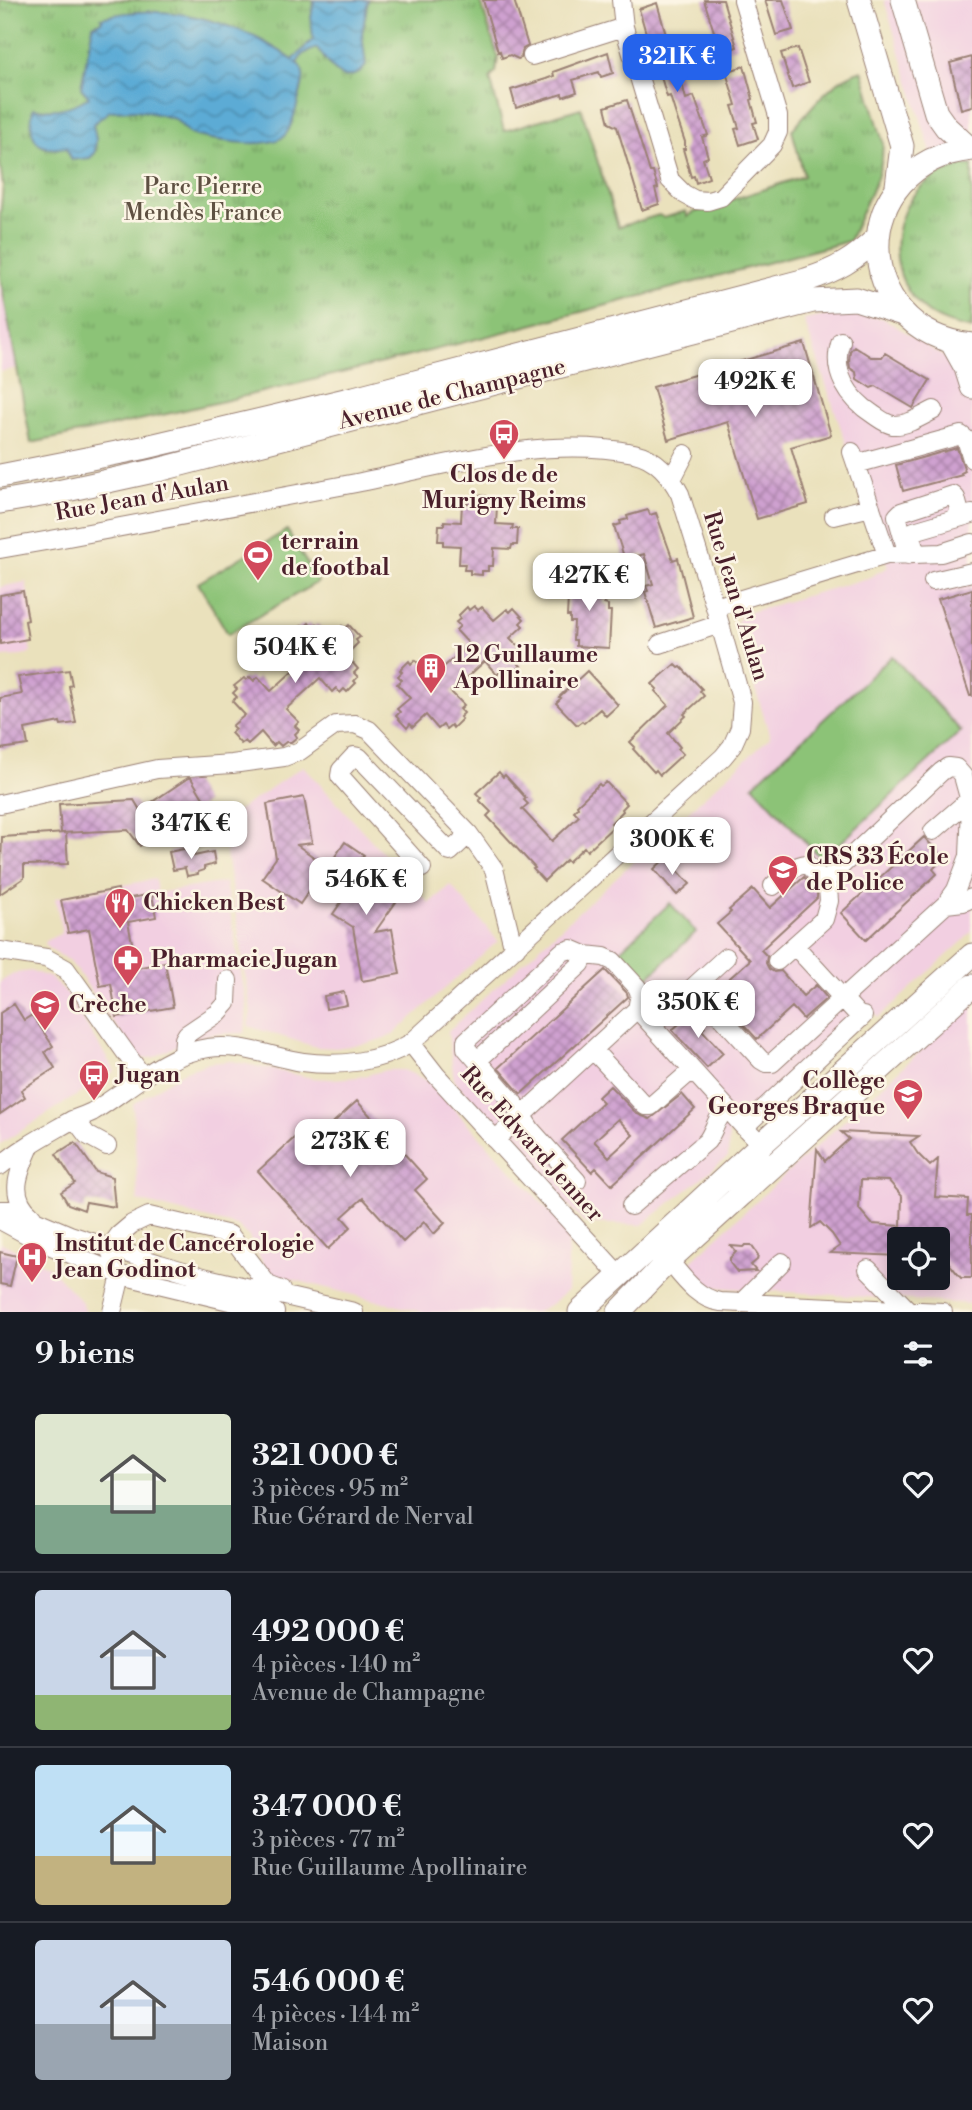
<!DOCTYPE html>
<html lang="fr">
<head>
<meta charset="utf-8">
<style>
  body { margin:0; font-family:"Libre Bodoni",serif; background:#242831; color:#f1f3f6; height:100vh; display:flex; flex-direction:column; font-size:26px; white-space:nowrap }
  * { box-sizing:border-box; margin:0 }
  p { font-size:23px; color:#9ea1a6 }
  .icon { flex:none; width:38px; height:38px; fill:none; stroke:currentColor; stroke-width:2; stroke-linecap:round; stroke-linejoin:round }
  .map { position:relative; height:1312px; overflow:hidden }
  .details { display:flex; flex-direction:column; background:#171b24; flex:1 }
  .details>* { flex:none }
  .controls { position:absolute; left:887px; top:1227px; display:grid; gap:14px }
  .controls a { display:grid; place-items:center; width:63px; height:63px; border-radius:7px; background:#171b24; box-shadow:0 4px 18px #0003; font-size:35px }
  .price { position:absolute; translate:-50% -60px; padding:0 16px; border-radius:14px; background:#fff; color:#222; font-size:23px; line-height:46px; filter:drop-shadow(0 2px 4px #0008) }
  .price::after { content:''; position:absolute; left:50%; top:42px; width:21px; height:16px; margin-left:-10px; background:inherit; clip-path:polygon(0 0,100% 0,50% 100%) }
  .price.current { background:#2563eb; color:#fff }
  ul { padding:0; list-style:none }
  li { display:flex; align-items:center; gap:21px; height:175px; padding:0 35px }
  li+li { border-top:2px solid #363941 }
  li span { display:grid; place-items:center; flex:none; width:196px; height:140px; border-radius:7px; color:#555 }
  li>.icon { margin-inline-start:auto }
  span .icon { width:84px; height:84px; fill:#fffc; stroke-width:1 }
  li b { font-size:30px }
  h2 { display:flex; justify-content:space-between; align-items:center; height:84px; padding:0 35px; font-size:30px }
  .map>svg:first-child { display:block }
</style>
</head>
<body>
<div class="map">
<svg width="972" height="1312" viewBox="0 0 972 1312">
  <defs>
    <pattern id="grass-tufts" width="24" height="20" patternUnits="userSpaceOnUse" patternTransform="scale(1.75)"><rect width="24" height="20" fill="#8cc377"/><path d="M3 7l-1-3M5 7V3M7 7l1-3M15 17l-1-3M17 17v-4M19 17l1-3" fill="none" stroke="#749e62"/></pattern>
    <pattern id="water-waves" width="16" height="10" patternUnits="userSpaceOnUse" patternTransform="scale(1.75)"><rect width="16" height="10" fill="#5babd5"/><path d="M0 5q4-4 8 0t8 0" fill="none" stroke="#4d8bad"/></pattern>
    <pattern id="building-cross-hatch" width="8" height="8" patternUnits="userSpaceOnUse" patternTransform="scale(1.75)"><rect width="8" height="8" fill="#cfa1d0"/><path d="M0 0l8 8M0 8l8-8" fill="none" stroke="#aa83a9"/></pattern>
  </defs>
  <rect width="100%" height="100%" fill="#fcf5e5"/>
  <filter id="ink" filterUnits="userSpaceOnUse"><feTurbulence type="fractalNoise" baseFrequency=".0143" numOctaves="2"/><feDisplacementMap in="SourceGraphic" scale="14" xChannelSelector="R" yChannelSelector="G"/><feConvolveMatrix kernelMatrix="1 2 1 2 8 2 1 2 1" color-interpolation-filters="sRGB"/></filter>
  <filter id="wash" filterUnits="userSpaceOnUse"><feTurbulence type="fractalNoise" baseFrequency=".00686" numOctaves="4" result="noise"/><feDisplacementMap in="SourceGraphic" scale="28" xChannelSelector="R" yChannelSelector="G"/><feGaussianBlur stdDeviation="1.57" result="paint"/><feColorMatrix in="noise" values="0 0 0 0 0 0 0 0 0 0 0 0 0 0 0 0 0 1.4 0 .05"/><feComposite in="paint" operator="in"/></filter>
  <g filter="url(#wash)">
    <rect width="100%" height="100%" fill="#eae1bc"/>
    <path fill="#f2cfe1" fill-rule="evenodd" d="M884,0H972V290L962,253Z
      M0,277L17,368L0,372Z
      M841,313L883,318L952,362H972V931L964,940L878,1018L866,1003L738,1120L729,1131L728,1157L642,1225L584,1223L454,1081L448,1031L770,737L736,624L743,614L868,578L888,567L804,320Z
      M26,582L33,622L26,624L31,652L22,656L0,657V587Z
      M303,766L429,903L451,885L498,941L393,1035L369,1043L336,1048L316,1047L248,1026L251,1011L221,822Z
      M155,879L157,893L225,882L247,1006L246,1023L245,1033L212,1034L184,1042L155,1057L142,1059L136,1056L76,969L68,960L48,948L45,943L47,940L60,934L62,931L55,898Z
      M32,971L51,978L66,993L115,1071L0,1144V982L15,973Z
      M972,1004V1304L712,1287L703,1283L691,1269L690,1264L693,1259ZM900,1239H938V1278H900Z
      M232,1061L312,1078L331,1079L359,1077L386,1070H404L428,1081L569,1232L567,1291L551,1304L536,1312H422L275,1275L265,1267L249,1237L237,1226L138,1201L133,1104L183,1072L209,1063Z
      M0,1242L49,1267L81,1301L86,1312H0Z"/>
    <path fill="url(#grass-tufts)" stroke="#6b7151" stroke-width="2" d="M0,0H480L498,57L496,72L490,78L504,131L581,108L618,227L659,215L664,218L686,211L687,216H689L692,213L804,176L792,130C812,107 832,79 862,70L883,142L882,159L877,178L849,241C578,313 306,387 31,443L0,277V217L3,186L0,164Z
      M963,165H972V329C954,325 937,321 923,308C889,278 888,225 917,191C929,177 946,171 963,165Z"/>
    <path fill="#8cc377" stroke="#6b7151" stroke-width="2" d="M287,530L318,582L228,634L198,583Z
      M892,656L961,731L822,860L753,785Z
      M670,903L696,932L640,985L614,956Z"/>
    <path fill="url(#water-waves)" stroke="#526580" stroke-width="2" d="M314,0H368L362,34L366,65C362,73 352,77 343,77L331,67L317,48L303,54L297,63C308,73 302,85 299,98C296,109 293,125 286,134C273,151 215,140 196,136L189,133L175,119L161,115L137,110L110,111L93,124L96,139L95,153L90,158L72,160L66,148C61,148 54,149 48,148C29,144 30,124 33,108C53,112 72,108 89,97L81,88L93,25L102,21L101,18C165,0 241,22 293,60L313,39L311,18Z"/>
    <g id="blocks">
      <path fill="url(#building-cross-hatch)" fill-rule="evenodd" d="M483,0H514L528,46L523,49L521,58L518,59L510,55L502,58L500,51L498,52Z
        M704,0H723L737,47L714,53L709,36L715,35Z
        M765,0H783L793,30L776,35Z
        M657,3L678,77L680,76L686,99L694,96L708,135L702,137L708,157L703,159L709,178L696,183L694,176L691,177L683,149H685V142L675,112L670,96L667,97L658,67L656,68L639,9Z
        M798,48L809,82L792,88L781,53Z
        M608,52L613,73L601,77L599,72L573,80L577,92L563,97L562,94L516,108L511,90L546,79L554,76L553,72Z
        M972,57V106L961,109L950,63Z
        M744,66L753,99L751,100L757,122L753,123L758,139L740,145L735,129L739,128L732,106L736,105L726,72Z
        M627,100L650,172H653L658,188L655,189L659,204L642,210L617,127L609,123L605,107Z
        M804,343L831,435L791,447L808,504L757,519L728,422L668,440L653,387Z
        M854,346L871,357H882L885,353L930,380L913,408L876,386L871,388L857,379L856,372L850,368L849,362L850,351Z
        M957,448L965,471L961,473L962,475L903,491L896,465Z
        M474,495L486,496V500H492L491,506H497L496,524L513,525L512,529H518L517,545H512L511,549L494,548L493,566H488V571H482V575L470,574V570H464L465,564H459L460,546L443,545V541H438L439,525H444V521L461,522L462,504H468V499H474Z
        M648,510L650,515L656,513L673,560L678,558L693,617L656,628L645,592L648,591L646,586L653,584L644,554L625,560L614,526L621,524L620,521L628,519L627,516Z
        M569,579L602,580V587H605L604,604L608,605V611H611L609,648L576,646V640H573L574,622H570V616H567Z
        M972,589V696H970L938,599Z
        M23,591L28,620L25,621L28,639L0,644V595Z
        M474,606L478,610L482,607L494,620L507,609L510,612L514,608L524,619L520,623L523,626L510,638L523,651L519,655L523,659L518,663L521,666L511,675L509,672L505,676L501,671L497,675L485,661L451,692L464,705L460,709L464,713L460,717L462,719L453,728L451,725L446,729L443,725L438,729L426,715L413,727L410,724L407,728L396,716L400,712L397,709L410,698L397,684L402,680L398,676L402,672L400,670L409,661L411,664L415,660L419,664L423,661L436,674L469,644L456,630L460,626L456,622L460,619L458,616L467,607L469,610Z
        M309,623L313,628L317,624L330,637L342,626L345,629L349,625L360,637L356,640L358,643L346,655L358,669L354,673L358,677L354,681L356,683L347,692L344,689L340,693L336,688L332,692L320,678L307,690L286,709L299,722L295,726L299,730L295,734L297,737L291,742H286L281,746L277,742L273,746L261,732L248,744L245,741L241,744L231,733L235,729L232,726L245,715L232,701L237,697L233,693L237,689L234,686L244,678L246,680L250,677L254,681L258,677L271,691L304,661L291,647L295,643L292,639L296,636L293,633L302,625L305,627Z
        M675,664L679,668L681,667L702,689L700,691L704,696L684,714L686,716L668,733L680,747L678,749L683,754L660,775L656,770L654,772L633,749L635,747L630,742L668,705L655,691L657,689L652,684Z
        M69,670L72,685L69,686L76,723L61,725L60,722L25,729L28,745L0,749V698L22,694L18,677Z
        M587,671L618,705L606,716L600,709L584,723L582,721L577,725L556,703L561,698L559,697Z
        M499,772L503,777L505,775L526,798L524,800L528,804L522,809L552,841L579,816L574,811L578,807L577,805L599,784L601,786L606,782L627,804L622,809L623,811L611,823L614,826L587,851L584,847L568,862L566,860L544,881L533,869L535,868L487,816L491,812L479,800L481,798L476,793Z
        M188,778H191L206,803L140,846L128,830L61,833L59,804L134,800L140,810Z
        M304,797L312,843L297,845L326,866L300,904L262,878L276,858L267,804Z
        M66,833L68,864L24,865V878L0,894L2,837Z
        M924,837L943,858L933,869L937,874L866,940L841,913Z
        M345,842L364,855L359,862L366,866L359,876L396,902L375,932L392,929L400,974L362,981L353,927L333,914L353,885L328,867Z
        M193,847L194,856L213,852L215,864L204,867V870L198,872V874L187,876L185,868L173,870L169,852Z
        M666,858L690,884L677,895L654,869Z
        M804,877L817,892V898L761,950L767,956L766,963L769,969L774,972L781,971L803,996L816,985L827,998L803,1019L792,1007L757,1039L714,992L750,960L717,924L731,912L729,910L753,889L770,908Z
        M118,889L120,900L152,894L156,917L128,922L137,968L165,962L173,1007L117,1017L111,984L100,986L89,929L68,933L61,900Z
        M605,970L627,993L628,997L521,1094L498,1068Z
        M344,992L347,1005L326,1009L324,996Z
        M14,1004L24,1020L32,1015L53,1046L45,1052L55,1068L21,1090L25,1097L0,1114V1013Z
        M692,1013L705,1027L702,1030L723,1053L707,1068L672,1030Z
        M610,1086L637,1114L650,1119L682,1094L695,1109L612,1185L596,1168L592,1172L562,1140L603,1102L598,1097ZM618,1119L633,1135L609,1157L594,1141Z
        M357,1101L427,1179L415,1190L445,1223L434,1234L424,1222L403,1242L363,1198L342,1217L351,1227L328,1249L258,1171L303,1130L313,1141Z
        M841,1132L919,1136L910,1142L918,1154L930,1166L938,1159L935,1197L968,1199L967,1215H972V1278H961L938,1250V1239H900V1256L830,1253L840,1246L832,1234L820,1222L811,1228L817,1149L825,1161L849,1139ZM861,1180L889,1181L902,1196L901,1226L872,1224L859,1209Z
        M75,1142L96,1172L112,1177L115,1207L86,1202L84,1210L68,1204L61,1192L75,1183L56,1154Z
        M745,1245H751L758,1255L757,1260L751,1265L756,1271L737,1272L730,1263V1258L736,1252L731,1246L743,1247Z
        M0,1252L17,1256L10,1286L0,1284Z"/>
    </g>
  </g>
  <g filter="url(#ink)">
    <use href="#blocks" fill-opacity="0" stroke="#9a8074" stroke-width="2"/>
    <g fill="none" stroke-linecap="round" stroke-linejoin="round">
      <g stroke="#9a8074" stroke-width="20">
        <path id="minor" d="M621,0L624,27L670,180L684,194L695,200L708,201L721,197L772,145L778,132V116L743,0
          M532,56L624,27
          M841,341C830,372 849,399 874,415C880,419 886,424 893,425C907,426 922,416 934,410
          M852,452L887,555
          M856,464L961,435L966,439L972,459
          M672,479L685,454
          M834,516L871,507
          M0,549C119,528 238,506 356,483C448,465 540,435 634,453C657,458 670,475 680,494L715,607L742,702L740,728L732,746L723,757L411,1043C380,1062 339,1067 303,1062C271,1057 241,1043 208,1048C164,1054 129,1090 92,1112C86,1115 79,1117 72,1120C48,1134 21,1148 0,1166
          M916,554L912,541L914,531L972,514
          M908,555L897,516L901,512L953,495L956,498L961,517
          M933,581L972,572
          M715,607L887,555L941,553L972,543
          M660,644L720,624
          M0,804L157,769L232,764L284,757L300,751L336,725L355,724L369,730L469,834L494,869L512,942L516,948
          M933,831L970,799
          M422,868L340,776L341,770L354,756L359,757L450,852L469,834
          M946,904L963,902L972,898
          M795,946L861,1018
          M0,951L46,958L66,969L143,1077
          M777,961L824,919L829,901L828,888L824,882
          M694,987L761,1060L766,1063H772L946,904L956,890L969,856L971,805L963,776L956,768L948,767L941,772L824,882L807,864C793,865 783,877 773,886
          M652,1025L726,957
          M411,1043L436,1075L620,1276
          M593,1050L645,1106H651L692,1070
          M183,1055L184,1039L187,1034L218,1013L227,1003L228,980
          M477,1061L581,964L585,955L604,957L613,961L637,987L640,994L637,1009
          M75,1119L87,1135L107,1146
          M495,1140L637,1009L744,1127
          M31,1144C20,1170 6,1195 32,1216
          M577,1181L531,1130L513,1102L466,1048V1041L562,952L571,949L585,955
          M737,1189L760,1158L761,1144L744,1127L863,1016
          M631,1206L707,1141C716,1128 715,1119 727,1108
          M0,1210H11L70,1235L160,1264L207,1278L354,1312
          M0,1220L37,1240L121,1275L275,1312
          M660,1251C679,1270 692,1297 720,1302L943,1312
          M114,1259L109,1249L119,1235L132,1224L149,1216L230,1235L268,1285L281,1290
          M868,1269L908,1310
          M741,1303L782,1262
          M112,1312L121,1275"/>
      </g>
      <g stroke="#9a8074" stroke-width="25">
        <path id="major" d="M859,0L902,146L897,186
          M903,0L936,113L946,127L970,149
          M972,149C846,162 847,332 972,345
          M952,343L966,368L972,387
          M0,476L142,448L354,398L806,280C837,270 854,260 877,238
          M0,502L53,493L158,470L813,301L856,299L903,314
          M580,1312L753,1152L972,955
          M619,1312L669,1260L972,986"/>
      </g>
      <use href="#minor" stroke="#fff" stroke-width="18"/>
      <use href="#major" stroke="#fff" stroke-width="23"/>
    </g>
  </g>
  <defs>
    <g id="bus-pin" transform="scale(1.575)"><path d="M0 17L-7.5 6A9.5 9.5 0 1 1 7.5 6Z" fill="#d1495b" stroke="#fcf5e5"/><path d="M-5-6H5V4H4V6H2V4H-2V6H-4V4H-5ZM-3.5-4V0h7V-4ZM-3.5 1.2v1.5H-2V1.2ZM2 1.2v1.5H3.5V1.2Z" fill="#fff"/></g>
    <g id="stadium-pin" transform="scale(1.575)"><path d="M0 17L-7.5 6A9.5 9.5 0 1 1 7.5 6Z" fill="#d1495b" stroke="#fcf5e5"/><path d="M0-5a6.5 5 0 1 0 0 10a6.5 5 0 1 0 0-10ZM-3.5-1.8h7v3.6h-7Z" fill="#fff"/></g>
    <g id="building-pin" transform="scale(1.575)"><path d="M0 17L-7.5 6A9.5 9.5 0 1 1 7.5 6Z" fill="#d1495b" stroke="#fcf5e5"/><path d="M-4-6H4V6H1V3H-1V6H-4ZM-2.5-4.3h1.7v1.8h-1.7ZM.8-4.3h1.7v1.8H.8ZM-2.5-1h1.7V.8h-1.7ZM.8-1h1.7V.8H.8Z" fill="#fff"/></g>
    <g id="school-pin" transform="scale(1.575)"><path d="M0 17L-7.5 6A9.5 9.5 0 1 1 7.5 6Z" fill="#d1495b" stroke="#fcf5e5"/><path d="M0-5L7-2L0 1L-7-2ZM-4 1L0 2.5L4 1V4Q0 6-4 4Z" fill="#fff"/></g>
    <g id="restaurant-pin" transform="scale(1.575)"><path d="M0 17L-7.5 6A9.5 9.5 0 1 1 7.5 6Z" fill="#d1495b" stroke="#fcf5e5"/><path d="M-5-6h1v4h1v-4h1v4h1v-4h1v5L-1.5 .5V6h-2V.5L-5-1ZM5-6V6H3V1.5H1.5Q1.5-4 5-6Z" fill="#fff"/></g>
    <g id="pharmacy-pin" transform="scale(1.575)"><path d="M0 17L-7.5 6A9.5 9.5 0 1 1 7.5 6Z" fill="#d1495b" stroke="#fcf5e5"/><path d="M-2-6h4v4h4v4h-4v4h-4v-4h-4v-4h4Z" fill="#fff"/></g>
    <g id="hospital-pin" transform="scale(1.575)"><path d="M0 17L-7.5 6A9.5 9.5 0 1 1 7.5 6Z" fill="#d1495b" stroke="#fcf5e5"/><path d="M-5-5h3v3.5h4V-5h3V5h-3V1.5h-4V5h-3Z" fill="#fff"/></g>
  </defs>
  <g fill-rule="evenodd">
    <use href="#bus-pin" x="504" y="434"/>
    <use href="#stadium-pin" x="258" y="555"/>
    <use href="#building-pin" x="431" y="668"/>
    <use href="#school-pin" x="783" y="870"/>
    <use href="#restaurant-pin" x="120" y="903"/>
    <use href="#pharmacy-pin" x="128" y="960"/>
    <use href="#school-pin" x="45" y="1005"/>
    <use href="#bus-pin" x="94" y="1075"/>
    <use href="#school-pin" x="908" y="1094"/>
    <use href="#hospital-pin" x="32" y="1257"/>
  </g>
  <g text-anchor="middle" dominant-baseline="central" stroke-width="5" stroke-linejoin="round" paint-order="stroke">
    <g font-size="23" fill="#5e5042" stroke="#fcf5e5">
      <text x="203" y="187">Parc Pierre<tspan x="203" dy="26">Mendès France</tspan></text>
    </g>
    <g font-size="23" fill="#4a1f2b" stroke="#fcf5e5">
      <text transform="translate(452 394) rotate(-14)">Avenue de Champagne</text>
      <text transform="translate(142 498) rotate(-10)">Rue Jean d'Aulan</text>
      <text transform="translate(736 596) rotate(73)">Rue Jean d'Aulan</text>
      <text transform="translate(532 1144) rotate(48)">Rue Edward Jenner</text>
    </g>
    <g font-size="23" font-weight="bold" fill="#4a1f2b" stroke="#fcf5e5" text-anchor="start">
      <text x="504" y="475" text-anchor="middle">Clos de de<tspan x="504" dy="26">Murigny Reims</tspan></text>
      <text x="281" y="542">terrain<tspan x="281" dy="26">de footbal</tspan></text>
      <text x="454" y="655">12 Guillaume<tspan x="454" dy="26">Apollinaire</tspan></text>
      <text x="806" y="857">CRS 33 École<tspan x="806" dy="26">de Police</tspan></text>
      <text x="143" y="903">Chicken Best</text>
      <text x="151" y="960">Pharmacie Jugan</text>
      <text x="68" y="1005">Crèche</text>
      <text x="117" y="1075">Jugan</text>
      <text x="885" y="1081" text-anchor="end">Collège<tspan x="885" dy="26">Georges Braque</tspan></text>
      <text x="55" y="1244">Institut de Cancérologie<tspan x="55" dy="26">Jean Godinot</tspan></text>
    </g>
  </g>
</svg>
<div class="controls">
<a><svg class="icon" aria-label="locate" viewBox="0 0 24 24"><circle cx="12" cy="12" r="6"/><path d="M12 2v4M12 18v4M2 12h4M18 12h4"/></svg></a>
</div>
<b class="price current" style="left:677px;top:94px">321K €</b>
<b class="price" style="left:755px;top:419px">492K €</b>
<b class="price" style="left:589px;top:613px">427K €</b>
<b class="price" style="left:295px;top:685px">504K €</b>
<b class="price" style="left:191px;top:861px">347K €</b>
<b class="price" style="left:672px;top:877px">300K €</b>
<b class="price" style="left:366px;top:917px">546K €</b>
<b class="price" style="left:698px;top:1040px">350K €</b>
<b class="price" style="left:350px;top:1179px">273K €</b>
</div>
<section class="details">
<h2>9 biens<svg class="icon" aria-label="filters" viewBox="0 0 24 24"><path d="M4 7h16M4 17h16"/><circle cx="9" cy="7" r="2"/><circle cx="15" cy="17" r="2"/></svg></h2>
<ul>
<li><span style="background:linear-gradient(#dfe7d0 65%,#7fa58c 0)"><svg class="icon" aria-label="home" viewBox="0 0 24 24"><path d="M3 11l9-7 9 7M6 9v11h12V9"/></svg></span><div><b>321 000 €</b><p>3 pièces · 95 m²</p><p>Rue Gérard de Nerval</p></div><svg class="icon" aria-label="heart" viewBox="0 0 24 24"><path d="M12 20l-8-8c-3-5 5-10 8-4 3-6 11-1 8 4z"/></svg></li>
<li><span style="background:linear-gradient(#c9d6e8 75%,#8fb573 0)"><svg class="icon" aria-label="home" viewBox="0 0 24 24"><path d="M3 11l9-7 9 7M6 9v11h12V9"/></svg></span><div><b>492 000 €</b><p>4 pièces · 140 m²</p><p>Avenue de Champagne</p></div><svg class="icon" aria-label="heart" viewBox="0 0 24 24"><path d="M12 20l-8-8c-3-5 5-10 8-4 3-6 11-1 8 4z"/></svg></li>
<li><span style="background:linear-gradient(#bfe0f5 65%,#c2b280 0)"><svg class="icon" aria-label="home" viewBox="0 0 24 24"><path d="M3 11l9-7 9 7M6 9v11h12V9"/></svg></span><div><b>347 000 €</b><p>3 pièces · 77 m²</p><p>Rue Guillaume Apollinaire</p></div><svg class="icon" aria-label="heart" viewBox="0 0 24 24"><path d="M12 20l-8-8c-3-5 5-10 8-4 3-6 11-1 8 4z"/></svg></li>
<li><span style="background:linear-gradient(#c9d6e8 60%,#9aa5b1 0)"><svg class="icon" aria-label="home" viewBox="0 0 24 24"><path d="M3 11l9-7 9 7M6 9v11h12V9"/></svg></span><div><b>546 000 €</b><p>4 pièces · 144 m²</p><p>Maison</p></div><svg class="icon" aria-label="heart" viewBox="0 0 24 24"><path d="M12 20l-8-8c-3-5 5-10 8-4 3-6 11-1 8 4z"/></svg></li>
</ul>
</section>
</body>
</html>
